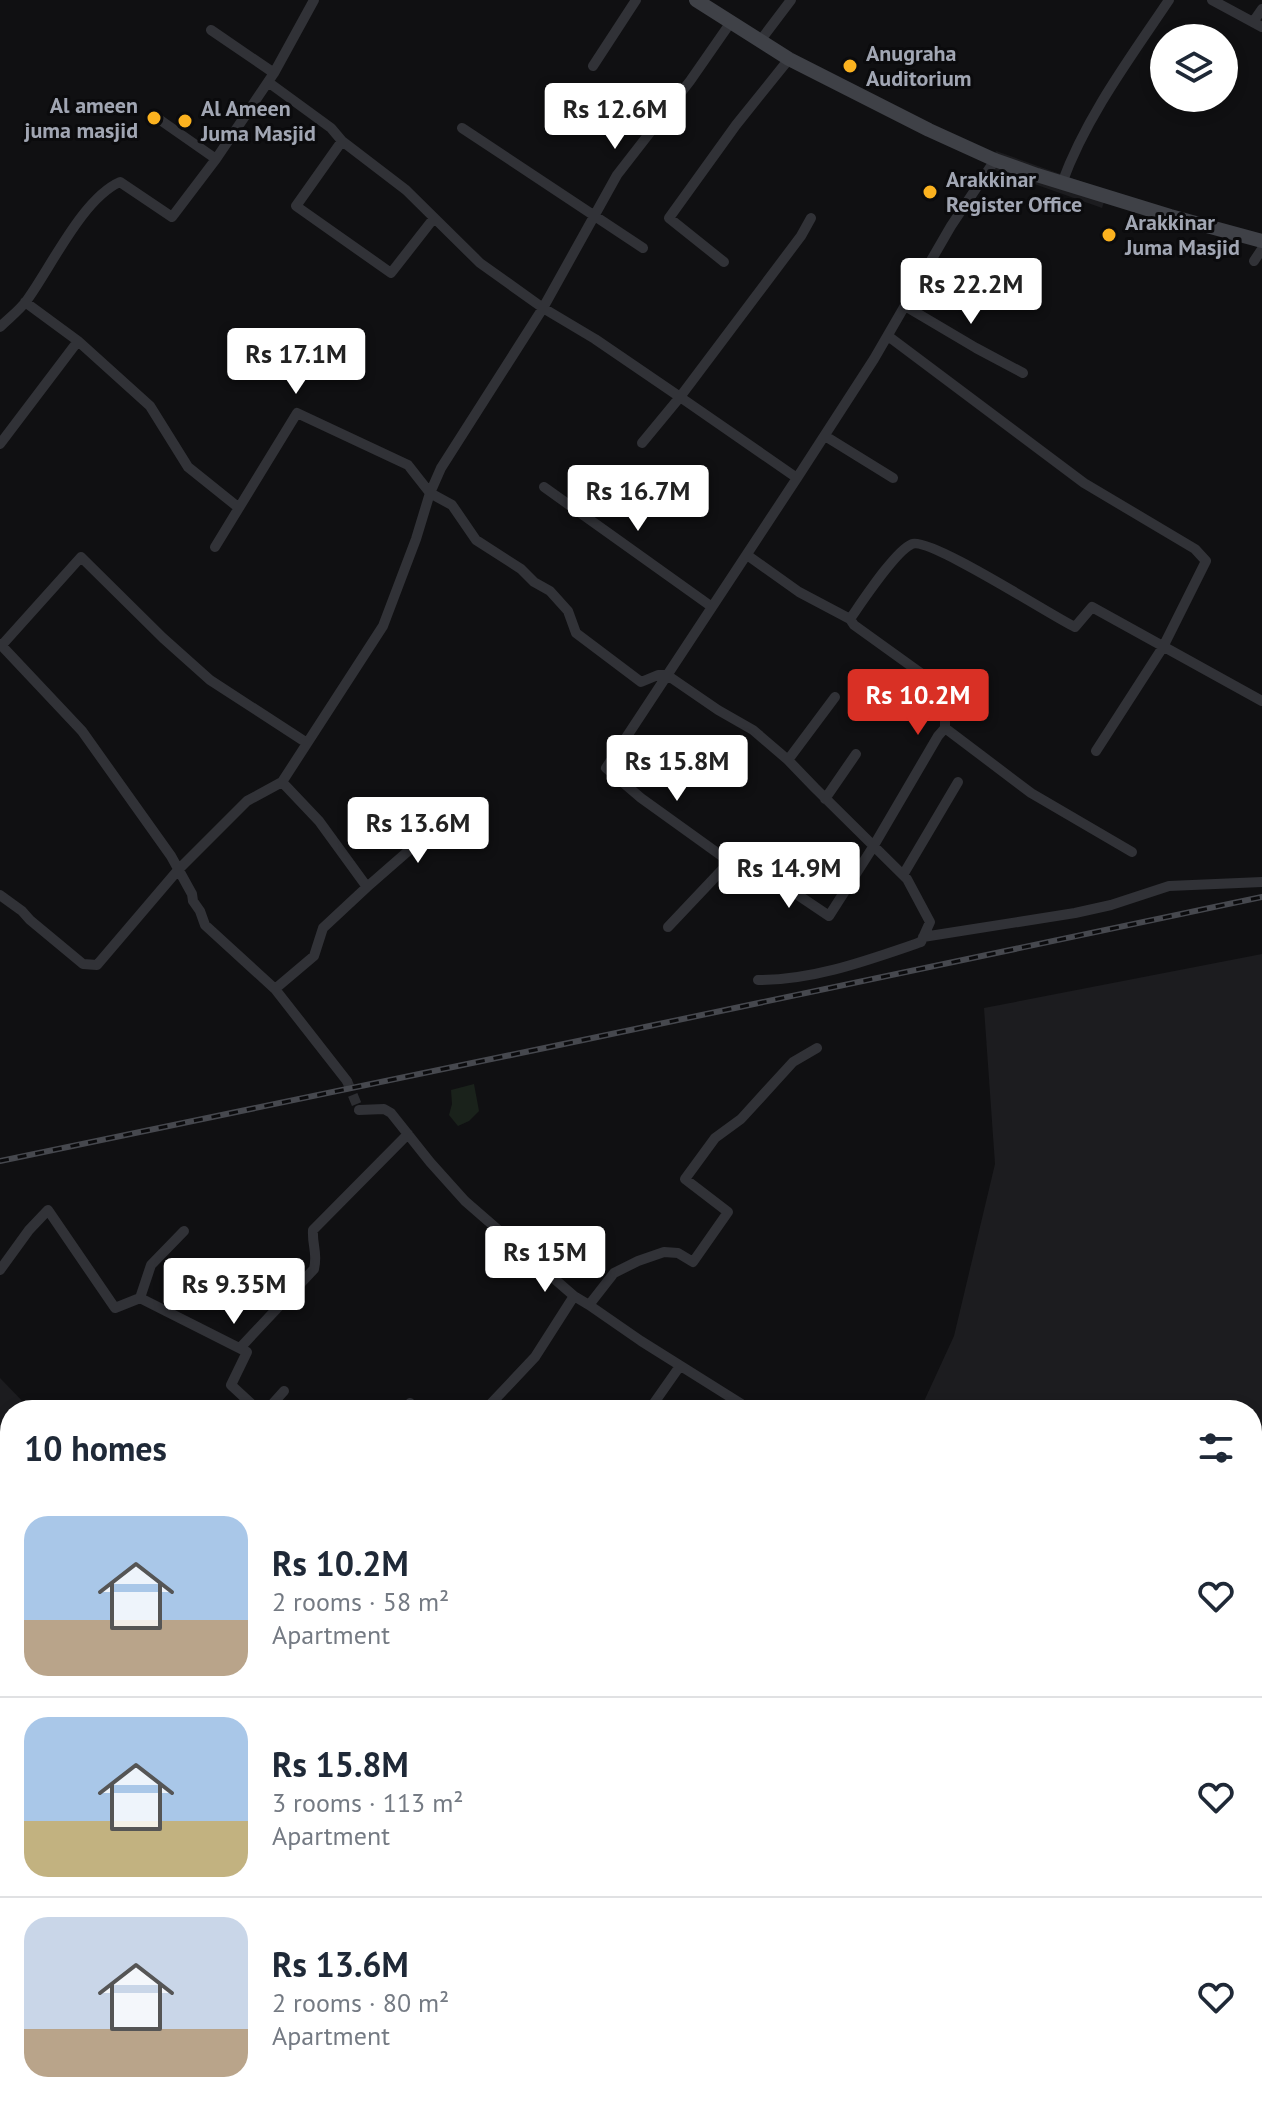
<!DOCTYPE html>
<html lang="en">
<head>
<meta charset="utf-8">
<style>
  body { margin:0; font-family:"PT Sans",sans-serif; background:#f2f2f3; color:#1f2937; height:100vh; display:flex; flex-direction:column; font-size:30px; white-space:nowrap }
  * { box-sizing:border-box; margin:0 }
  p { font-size:26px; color:#747a83 }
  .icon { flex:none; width:44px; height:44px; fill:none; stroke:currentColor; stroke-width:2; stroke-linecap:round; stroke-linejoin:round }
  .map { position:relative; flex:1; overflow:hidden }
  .panel { position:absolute; left:0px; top:1400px; width:1262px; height:712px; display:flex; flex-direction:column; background:#fff; border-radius:32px 32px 0 0; box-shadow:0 4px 12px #0003 }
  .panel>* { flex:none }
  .tools { position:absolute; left:1150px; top:24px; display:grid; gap:16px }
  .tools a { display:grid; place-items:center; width:88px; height:88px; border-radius:50%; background:#fff; box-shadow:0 4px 12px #0003; font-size:40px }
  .price { position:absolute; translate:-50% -68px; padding:0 18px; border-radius:8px; background:#fff; color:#222; font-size:26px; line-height:52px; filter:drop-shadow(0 2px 4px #0008) }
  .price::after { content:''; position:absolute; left:50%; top:48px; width:24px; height:18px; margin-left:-12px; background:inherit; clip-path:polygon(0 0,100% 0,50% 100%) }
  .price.on { background:#d93025; color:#fff }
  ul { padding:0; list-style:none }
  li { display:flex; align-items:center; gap:24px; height:200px; padding:0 24px }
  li+li { border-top:2px solid #e0e1e3 }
  li span { display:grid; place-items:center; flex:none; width:224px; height:160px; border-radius:24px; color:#555 }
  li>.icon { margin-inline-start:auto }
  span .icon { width:96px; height:96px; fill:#fffc; stroke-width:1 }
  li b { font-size:34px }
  h2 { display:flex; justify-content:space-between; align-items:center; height:96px; padding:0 24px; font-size:34px }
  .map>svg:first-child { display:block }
</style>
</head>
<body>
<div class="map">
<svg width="1262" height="2112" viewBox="0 0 1262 2112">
  <rect width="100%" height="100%" fill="#101012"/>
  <path fill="#1c1c1f" d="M996,151L1108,191L1102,208L989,168Z
    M1262,954V1654H1252V1410H920L954,1336L995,1164L984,1008Z
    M0,1378L31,1410H10V1760L0,1752Z
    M10,1919V2055L0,2061V1921Z
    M1252,2017L1259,2049L1262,2054V2112H1080V2102H1252Z
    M71,2102H335L328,2112H64Z
    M1023,2102H1071L1074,2112H1025Z"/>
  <path fill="#1a221b" d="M474,1084L479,1111L469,1121L458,1126L449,1115L452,1104L451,1090Z"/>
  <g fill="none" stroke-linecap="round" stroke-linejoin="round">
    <path stroke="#262f36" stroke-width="3" d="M1081,2102L1082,2112"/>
    <path stroke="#2d2e32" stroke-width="10" stroke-dasharray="10 5" stroke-linecap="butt" d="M347,1081L359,1110"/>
    <path stroke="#313237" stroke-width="10" d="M1212,0L1262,27
      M1253,22L1262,9
      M211,30L274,73
      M760,41L791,0
      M593,66L636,0
      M268,82L331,128L342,141L406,190L480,263L543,308L595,339L680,397L642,443
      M153,115L216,159
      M462,128L643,248
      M342,141L296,206L391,273L434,218
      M1062,183C1086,117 1130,58 1169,0
      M811,218L801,236L680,397L797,478L874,359L951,226L995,160
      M1254,261L1262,249
      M724,262L669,218L736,125L789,59
      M25,302L78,341L150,406L188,467L239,508
      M905,306L976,348L1023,373
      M0,327C9,318 20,310 27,300C51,267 83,198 120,182L172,217L216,159L274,73L314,0
      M888,336L1084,483L1195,549L1206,561L1163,647L1096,751
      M825,436L893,478
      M0,444L78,341
      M544,487L712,607
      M215,547L297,413L408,465L430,493L452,505L476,540L521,569L534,582L550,591L568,611L576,633L641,682L658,675H667L718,710L753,730L788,760L815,788L907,879L930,922L921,942C868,960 815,980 758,980
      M850,619C862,602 895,551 912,544C930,537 1050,615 1075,627L1092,607L1262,701
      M0,644L82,731L171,856L192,894L193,901L200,911L205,925L275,989
      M2,645L81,557L163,638L210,680L307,743
      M945,728L1031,793L1132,852
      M788,760L835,697
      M282,782L319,821L367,887L323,928L314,956L275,989L347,1081
      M825,799L856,754
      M730,862L641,798L606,768L797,478
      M903,875L958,782
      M367,887L446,818
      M0,895L22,911L30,920L83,964L97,965L178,870L247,801L282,782L383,626L416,539L430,493L441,468L543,308L617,175L690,81L731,22
      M668,927L737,854L829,916L873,847L938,736L945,728V698L936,684L854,625L850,619L799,592L747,555
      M923,937L1075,913L1111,905L1169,886L1262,882
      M359,1110L384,1109L391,1113L430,1162L465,1201L574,1296L589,1305L614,1273L638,1261L664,1252L678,1253L693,1262L728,1212L685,1179L715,1138L741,1119L793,1062L817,1048
      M0,1270L29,1230L48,1210L115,1308L140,1298L151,1265L184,1231
      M140,1298L247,1352L231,1385L258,1410
      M589,1305L641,1341L751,1410
      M240,1348L314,1269C318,1253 312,1246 313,1230L408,1134
      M410,1403L414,1410
      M267,1410L284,1391
      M485,1410L535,1357L574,1296
      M652,1410L654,1403L680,1366
      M1252,2012L1262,2049
      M281,2102L283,2112
      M652,2102L671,2112
      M699,2112L704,2102
      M1089,2112L1092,2102"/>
    <path stroke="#3f4147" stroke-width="14" d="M696,0L789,59L929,130L995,160L1037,175L1170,216L1262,241
      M506,2112L509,2102"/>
    <path stroke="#4d4f56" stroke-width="16" d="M1252,1668L1262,1669
      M0,1908L10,1907"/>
    <g stroke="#46484e" stroke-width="6">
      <path id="rail" d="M0,1161L583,1040L1262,897"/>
    </g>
    <use href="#rail" stroke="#0b0b0d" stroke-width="3" stroke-dasharray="9" stroke-linecap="butt"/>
  </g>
  <g fill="#fbb21f" stroke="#0b0b0d" stroke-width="3">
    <circle cx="850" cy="66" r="8"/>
    <circle cx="154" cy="118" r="8"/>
    <circle cx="185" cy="121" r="8"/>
    <circle cx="930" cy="192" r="8"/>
    <circle cx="1109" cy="235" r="8"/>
  </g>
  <g text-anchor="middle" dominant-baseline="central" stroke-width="6" stroke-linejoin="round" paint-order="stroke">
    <g font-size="22" font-weight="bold" fill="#a1a6b3" stroke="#0b0b0d" text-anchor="start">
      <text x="866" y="53">Anugraha<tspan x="866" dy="25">Auditorium</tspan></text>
      <text x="138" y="105" text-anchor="end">Al ameen<tspan x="138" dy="25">juma masjid</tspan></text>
      <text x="201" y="108">Al Ameen<tspan x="201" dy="25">Juma Masjid</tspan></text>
      <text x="946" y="179">Arakkinar<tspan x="946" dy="25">Register Office</tspan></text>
      <text x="1125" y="222">Arakkinar<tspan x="1125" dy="25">Juma Masjid</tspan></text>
    </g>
  </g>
</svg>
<div class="tools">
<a><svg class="icon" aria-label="layers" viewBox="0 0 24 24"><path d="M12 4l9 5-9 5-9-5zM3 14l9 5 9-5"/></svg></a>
</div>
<b class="price" style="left:615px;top:151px">Rs 12.6M</b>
<b class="price" style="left:971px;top:326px">Rs 22.2M</b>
<b class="price" style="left:296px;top:396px">Rs 17.1M</b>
<b class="price" style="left:638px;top:533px">Rs 16.7M</b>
<b class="price on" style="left:918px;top:737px">Rs 10.2M</b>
<b class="price" style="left:677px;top:803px">Rs 15.8M</b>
<b class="price" style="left:418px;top:865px">Rs 13.6M</b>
<b class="price" style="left:789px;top:910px">Rs 14.9M</b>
<b class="price" style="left:545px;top:1294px">Rs 15M</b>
<b class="price" style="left:234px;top:1326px">Rs 9.35M</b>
<section class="panel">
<h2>10 homes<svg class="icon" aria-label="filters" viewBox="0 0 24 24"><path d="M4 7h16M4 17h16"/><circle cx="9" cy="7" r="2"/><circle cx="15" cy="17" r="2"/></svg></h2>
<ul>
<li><span style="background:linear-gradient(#a9c7e8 65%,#b9a48a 0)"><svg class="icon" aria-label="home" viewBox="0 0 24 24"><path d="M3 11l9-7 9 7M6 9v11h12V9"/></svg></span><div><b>Rs 10.2M</b><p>2 rooms · 58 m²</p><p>Apartment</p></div><svg class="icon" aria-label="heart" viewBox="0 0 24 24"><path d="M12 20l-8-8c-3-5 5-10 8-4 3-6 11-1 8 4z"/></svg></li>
<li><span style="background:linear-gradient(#a9c7e8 65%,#c2b280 0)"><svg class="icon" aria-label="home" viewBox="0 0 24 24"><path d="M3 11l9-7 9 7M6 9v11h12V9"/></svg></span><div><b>Rs 15.8M</b><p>3 rooms · 113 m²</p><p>Apartment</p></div><svg class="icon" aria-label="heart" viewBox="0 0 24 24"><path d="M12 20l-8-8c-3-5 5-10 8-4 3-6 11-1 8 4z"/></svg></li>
<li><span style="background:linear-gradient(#c9d6e8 70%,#b9a48a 0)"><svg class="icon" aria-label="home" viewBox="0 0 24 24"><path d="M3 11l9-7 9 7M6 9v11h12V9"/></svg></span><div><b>Rs 13.6M</b><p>2 rooms · 80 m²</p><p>Apartment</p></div><svg class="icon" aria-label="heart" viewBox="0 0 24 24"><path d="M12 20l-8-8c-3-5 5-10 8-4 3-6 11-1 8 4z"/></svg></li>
</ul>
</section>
</div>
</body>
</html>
